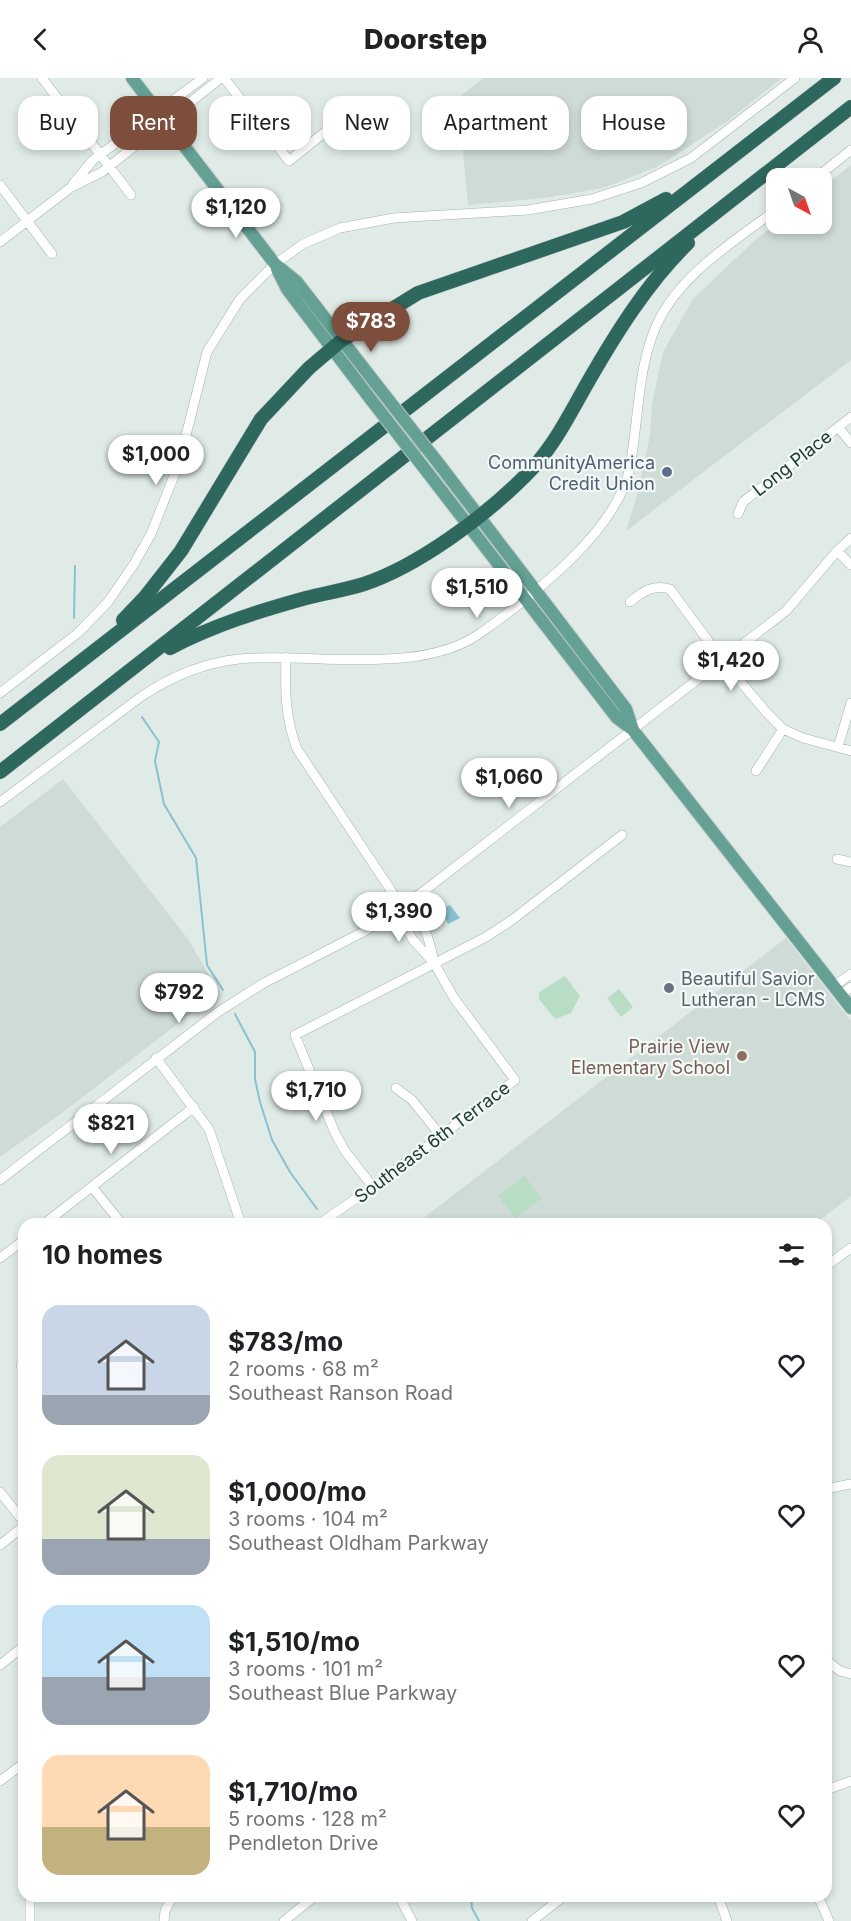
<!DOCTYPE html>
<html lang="en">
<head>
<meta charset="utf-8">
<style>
  body { margin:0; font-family:Inter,sans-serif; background:#f2f2f2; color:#202124; height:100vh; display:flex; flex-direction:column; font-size:22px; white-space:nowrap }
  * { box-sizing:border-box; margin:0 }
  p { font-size:20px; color:#757577 }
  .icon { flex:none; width:33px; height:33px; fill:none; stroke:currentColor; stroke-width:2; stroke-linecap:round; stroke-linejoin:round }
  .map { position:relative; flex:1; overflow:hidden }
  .side { position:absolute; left:18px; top:1140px; width:814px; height:684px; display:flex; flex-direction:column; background:#fff; border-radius:18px; box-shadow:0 3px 9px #0003 }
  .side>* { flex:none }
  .banner { position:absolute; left:18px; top:18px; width:816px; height:54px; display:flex; gap:12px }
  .needle { width:39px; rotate:140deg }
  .buttons { position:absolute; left:766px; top:90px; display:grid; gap:12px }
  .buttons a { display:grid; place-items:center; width:66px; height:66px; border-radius:12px; background:#fff; box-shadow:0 3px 9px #0003; font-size:30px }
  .price { position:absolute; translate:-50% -51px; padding:0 14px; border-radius:21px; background:#fff; color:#222; font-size:20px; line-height:39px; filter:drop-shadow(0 2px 3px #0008) }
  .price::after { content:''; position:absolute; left:50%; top:36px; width:18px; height:14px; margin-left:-9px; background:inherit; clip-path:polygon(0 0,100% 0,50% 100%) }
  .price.selected { background:#7e4e3c; color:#fff }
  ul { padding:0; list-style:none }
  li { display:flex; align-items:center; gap:18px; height:150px; padding:0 24px }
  li span { display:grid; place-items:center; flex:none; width:168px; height:120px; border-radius:18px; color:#555 }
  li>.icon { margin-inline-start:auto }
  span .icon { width:72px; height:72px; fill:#fffc; stroke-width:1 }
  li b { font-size:26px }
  h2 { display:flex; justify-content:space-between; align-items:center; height:72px; padding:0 24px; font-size:26px }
  .chip { padding:0 21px; border-radius:18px; background:#fff; box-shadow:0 3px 9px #0003; font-size:21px; line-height:54px }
  .chip.selected { background:#7e4e3c; color:#fff }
  header { display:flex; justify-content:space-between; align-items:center; height:78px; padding:0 24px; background:#fff; font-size:27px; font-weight:800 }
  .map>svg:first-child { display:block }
</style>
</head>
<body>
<header><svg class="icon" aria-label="back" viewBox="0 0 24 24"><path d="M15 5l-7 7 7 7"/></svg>Doorstep<svg class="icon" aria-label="person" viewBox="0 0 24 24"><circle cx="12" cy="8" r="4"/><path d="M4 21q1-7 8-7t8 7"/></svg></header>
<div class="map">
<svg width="851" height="1843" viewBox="0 0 851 1843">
  <rect width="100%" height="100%" fill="#e0ebe7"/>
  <path fill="#cfdbd6" d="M483,0H782L728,43L657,89L603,110L544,120L468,127L458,20Z
    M851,87V282L626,453L638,414L650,357L652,326L663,274L693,221L754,163L777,145L822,146V110Z
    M63,701L188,861L219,914L62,1035L0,1079V749Z
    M786,860L851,943V1118L815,1146H416Z"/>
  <path fill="#b9dcc4" d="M565,898L580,918L571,935L555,941L539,921V914Z
    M619,911L633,929L621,939L607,920Z
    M524,1098L542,1120L515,1140L498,1118Z"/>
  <path fill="#88c2d0" d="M450,827L460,840L448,846L441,831Z"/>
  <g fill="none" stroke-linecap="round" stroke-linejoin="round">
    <path stroke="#88c2d0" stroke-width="2" d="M74,540L75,488
      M142,639L159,664L155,683L164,726L196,780L207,887L223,912
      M235,936L255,974V1001L260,1024L272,1062L290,1094L317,1131
      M471,1818L472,1830L479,1843"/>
    <g stroke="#a3b3ae" stroke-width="10">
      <path id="minor" d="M42,0L131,117
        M224,0L289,83L350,34
        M816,100L851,72
        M73,106L93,82L203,0
        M0,107L52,176
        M0,164L70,110L102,94L221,0
        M838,349L851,365
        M738,436L743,424L851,339
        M837,473L851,487
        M630,524C643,513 654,506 670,511L723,583L767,635L783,651L803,660L851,673
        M286,579C285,612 285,640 297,671L402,829C424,839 430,862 434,885
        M0,615L78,555L108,524L134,486L151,456L179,385L207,274L240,221L275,186L303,166L340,150L394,140L528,132L592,121L641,105L691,80L795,0
        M838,669L851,625
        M756,693L783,651
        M0,724L142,618C172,598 203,585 239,581C312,574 421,599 482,554C532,518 619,452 630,388C639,341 637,290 657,246C681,195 734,164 777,131
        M837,781L851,784
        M834,908L851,896
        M841,917L851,909
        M156,980L209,1051L241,1146
        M396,1010L412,1022L441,1058
        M0,1102L218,934L262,906L365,853L424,813L786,533L837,473L851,460
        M92,1109L122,1146
        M373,1109L345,1073L335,1055L295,957L486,859L512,842L622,757
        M44,1146L194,1029
        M319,1146L373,1109L515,1002L454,920L434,885L413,862L401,842L402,829
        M0,1180L24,1162
        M826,1188L851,1170
        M21,1287L24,1283
        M826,1411L851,1406
        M0,1414L24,1444
        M0,1467L24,1448
        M826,1582L840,1593L851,1596
        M0,1587L24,1568
        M0,1703L24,1685
        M826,1712L851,1703
        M399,1818L412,1843
        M718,1818L727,1843
        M818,1818L829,1843
        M30,1843V1818
        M164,1843L165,1833L173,1818
        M284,1843L315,1818
        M532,1843L564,1818"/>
    </g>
    <g stroke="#c1c8c6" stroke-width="14">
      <path id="major" d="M132,0L275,186L297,204L376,306
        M277,191L287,211L372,323
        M439,386L626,631L633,652
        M428,395L617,640L633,652L851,930"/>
    </g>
    <g stroke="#c1c8c6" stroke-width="15">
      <path id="highway" d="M123,542L145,519L181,473L261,341L309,290L342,262L418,215L623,144L666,121
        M170,570C214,547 259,533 306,520C325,515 345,512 364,506C418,488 484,439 525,398C553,371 569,337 588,304C616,255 648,204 688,165
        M0,646L834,0
        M0,694L851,29"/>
    </g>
    <use href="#minor" stroke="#fff" stroke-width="9"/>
    <use href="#major" stroke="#65a094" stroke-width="12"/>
    <use href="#highway" stroke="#2d675e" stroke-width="14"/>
    <g stroke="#c1c8c6" stroke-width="14" stroke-linecap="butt">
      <path id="major-bridge" d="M376,306L439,386
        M372,323L428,395"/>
    </g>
    <use href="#major-bridge" stroke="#65a094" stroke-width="12"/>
  </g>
  <circle fill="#5c6f8a" stroke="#f1f8f5" stroke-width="2" cx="667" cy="394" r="6"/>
  <circle fill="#6b7280" stroke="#f1f8f5" stroke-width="2" cx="669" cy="910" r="6"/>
  <circle fill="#8d6e63" stroke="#f1f8f5" stroke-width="2" cx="742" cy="978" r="6"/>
  <g text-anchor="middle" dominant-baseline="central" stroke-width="4.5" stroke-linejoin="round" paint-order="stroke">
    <g font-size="18" fill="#4e5e75" stroke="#f1f8f5" text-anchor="end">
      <text x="655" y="384">CommunityAmerica<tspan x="655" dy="21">Credit Union</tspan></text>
    </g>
    <g font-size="18" fill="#213b35" stroke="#f1f8f5">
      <text transform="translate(792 385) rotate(-38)">Long Place</text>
      <text transform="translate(432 1064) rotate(-37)">Southeast 6th Terrace</text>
    </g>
    <g font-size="18" fill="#5b616d" stroke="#f1f8f5" text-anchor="start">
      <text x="681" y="900">Beautiful Savior<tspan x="681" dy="21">Lutheran - LCMS</tspan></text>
    </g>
    <g font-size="18" fill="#785e54" stroke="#f1f8f5" text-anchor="end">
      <text x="730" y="968">Prairie View<tspan x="730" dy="21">Elementary School</tspan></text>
    </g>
  </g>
</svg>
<div class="buttons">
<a><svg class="needle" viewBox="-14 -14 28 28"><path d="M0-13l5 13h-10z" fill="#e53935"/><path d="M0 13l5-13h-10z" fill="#757577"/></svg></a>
</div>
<b class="price" style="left:236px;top:161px">$1,120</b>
<b class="price selected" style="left:371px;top:275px">$783</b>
<b class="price" style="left:156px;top:408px">$1,000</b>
<b class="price" style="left:477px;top:541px">$1,510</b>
<b class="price" style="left:731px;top:614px">$1,420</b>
<b class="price" style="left:509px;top:731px">$1,060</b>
<b class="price" style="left:399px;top:865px">$1,390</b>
<b class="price" style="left:179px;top:946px">$792</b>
<b class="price" style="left:316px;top:1044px">$1,710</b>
<b class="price" style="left:111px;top:1077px">$821</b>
<div class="banner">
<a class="chip">Buy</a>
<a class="chip selected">Rent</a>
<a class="chip">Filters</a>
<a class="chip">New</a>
<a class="chip">Apartment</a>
<a class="chip">House</a>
</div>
<section class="side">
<h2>10 homes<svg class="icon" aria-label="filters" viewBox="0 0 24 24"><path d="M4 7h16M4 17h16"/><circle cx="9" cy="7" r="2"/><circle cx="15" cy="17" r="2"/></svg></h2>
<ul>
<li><span style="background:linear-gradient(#c9d6e8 75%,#9aa5b1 0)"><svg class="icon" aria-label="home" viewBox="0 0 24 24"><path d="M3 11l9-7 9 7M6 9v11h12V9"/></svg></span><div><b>$783/mo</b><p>2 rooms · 68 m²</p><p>Southeast Ranson Road</p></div><svg class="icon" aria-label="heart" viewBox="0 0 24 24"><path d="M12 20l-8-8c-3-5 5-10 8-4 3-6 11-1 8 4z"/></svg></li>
<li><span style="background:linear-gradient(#dfe7d0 70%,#9aa5b1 0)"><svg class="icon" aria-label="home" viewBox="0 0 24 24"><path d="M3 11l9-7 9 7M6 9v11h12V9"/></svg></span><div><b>$1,000/mo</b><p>3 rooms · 104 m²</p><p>Southeast Oldham Parkway</p></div><svg class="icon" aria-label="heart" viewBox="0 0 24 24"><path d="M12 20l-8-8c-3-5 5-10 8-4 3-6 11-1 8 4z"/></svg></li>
<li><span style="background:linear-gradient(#bfe0f5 60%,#9aa5b1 0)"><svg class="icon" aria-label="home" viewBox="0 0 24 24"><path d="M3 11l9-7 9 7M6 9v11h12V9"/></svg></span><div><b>$1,510/mo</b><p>3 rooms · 101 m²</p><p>Southeast Blue Parkway</p></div><svg class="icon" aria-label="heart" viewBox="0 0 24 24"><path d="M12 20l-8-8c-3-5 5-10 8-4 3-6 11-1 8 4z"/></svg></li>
<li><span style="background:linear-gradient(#ffd9b3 60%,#c2b280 0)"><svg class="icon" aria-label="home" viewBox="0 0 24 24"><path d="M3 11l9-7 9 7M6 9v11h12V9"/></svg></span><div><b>$1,710/mo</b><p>5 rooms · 128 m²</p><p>Pendleton Drive</p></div><svg class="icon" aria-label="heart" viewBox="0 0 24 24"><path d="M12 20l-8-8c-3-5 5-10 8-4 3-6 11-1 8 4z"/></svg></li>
</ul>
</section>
</div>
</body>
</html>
